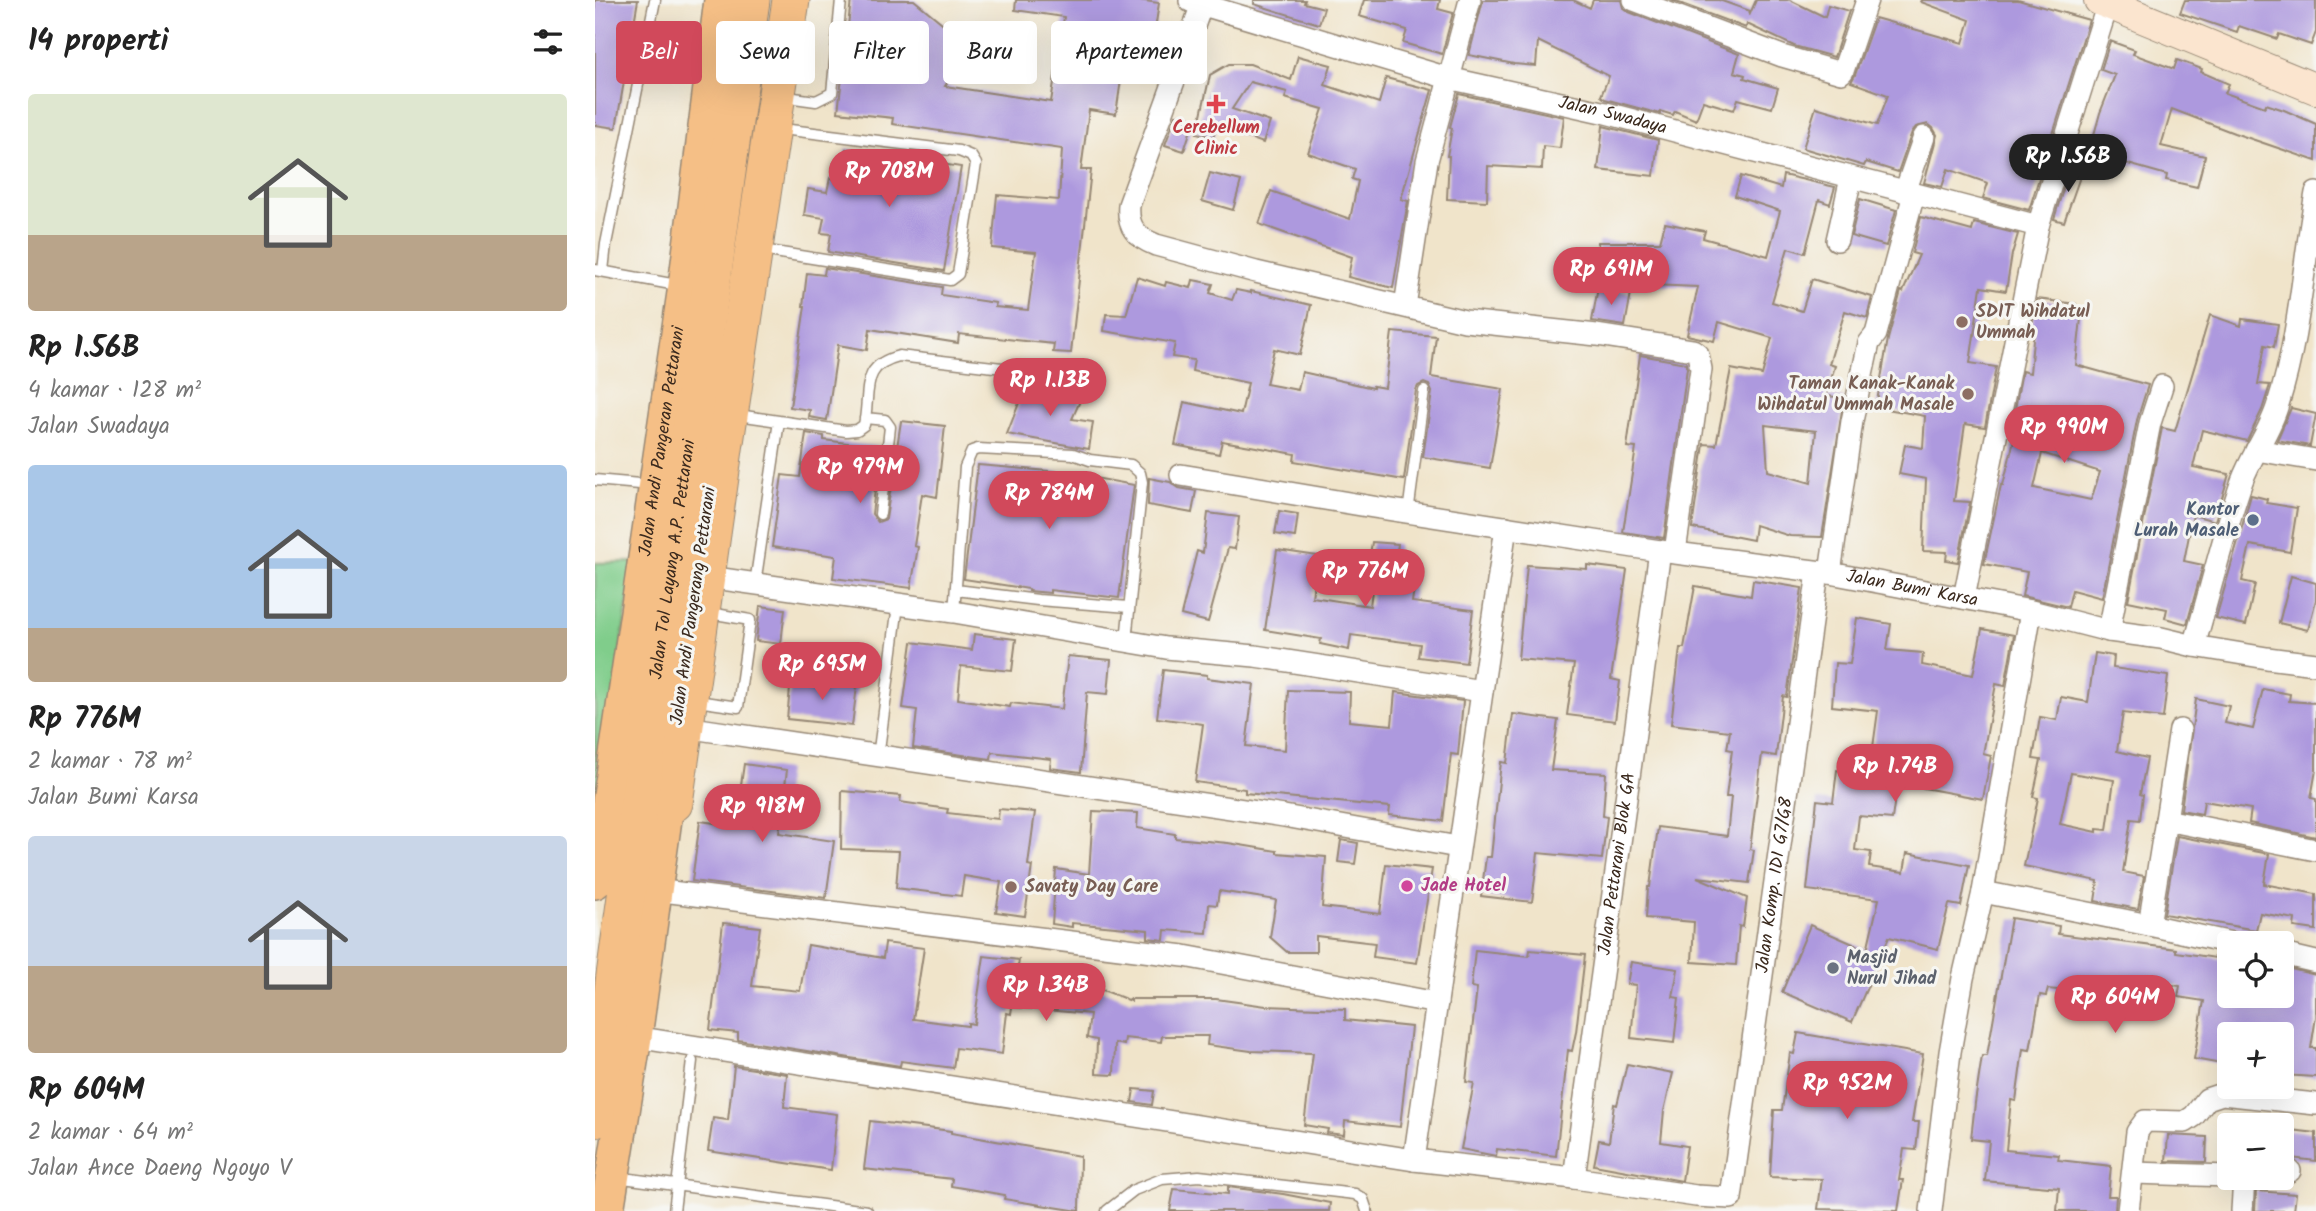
<!DOCTYPE html>
<html lang="id">
<head>
<meta charset="utf-8">
<style>
  body { margin:0; font-family:Kalam,sans-serif; background:#f2f2f2; color:#222; height:100vh; display:flex; flex-direction:column; font-size:26px; white-space:nowrap }
  * { box-sizing:border-box; margin:0 }
  p { font-size:23px; color:#767676 }
  .icon { flex:none; width:38px; height:38px; fill:none; stroke:currentColor; stroke-width:2; stroke-linecap:round; stroke-linejoin:round }
  .map { position:relative; flex:1; overflow:hidden }
  .side { display:flex; flex-direction:column; background:#fff; width:595px }
  .side>* { flex:none }
  .banner { position:absolute; left:21px; top:21px; width:665px; height:63px; display:flex; gap:14px }
  .controls { position:absolute; left:1622px; top:931px; display:grid; gap:14px }
  .controls a { display:grid; place-items:center; width:77px; height:77px; border-radius:7px; background:#fff; box-shadow:0 7px 28px #0002; font-size:35px }
  .price { position:absolute; translate:-50% -60px; padding:0 16px; border-radius:24px; background:#d1495b; color:#fff; font-size:23px; line-height:46px; filter:drop-shadow(0 2px 4px #0008) }
  .price::after { content:''; position:absolute; left:50%; top:42px; width:21px; height:16px; margin-left:-10px; background:inherit; clip-path:polygon(0 0,100% 0,50% 100%) }
  .price.active { background:#222; color:#fff }
  ul { padding:0; list-style:none }
  li { display:grid; align-content:center; gap:14px; height:371px; padding:0 28px }
  li span { display:grid; place-items:center; height:217px; border-radius:7px; color:#555 }
  li>.icon { margin-inline-start:auto }
  span .icon { width:126px; height:126px; fill:#fffc; stroke-width:1 }
  li b { font-size:30px }
  h2 { display:flex; justify-content:space-between; align-items:center; height:84px; padding:0 28px; font-size:30px }
  .chip { padding:0 24px; border-radius:7px; background:#fff; box-shadow:0 7px 28px #0002; font-size:24px; line-height:63px }
  .chip.active { background:#d1495b; color:#fff }
  main { display:flex; flex:1; min-height:0 }
  .map>svg:first-child { display:block }
</style>
</head>
<body>
<main>
<section class="side">
<h2>14 properti<svg class="icon" aria-label="filters" viewBox="0 0 24 24"><path d="M4 7h16M4 17h16"/><circle cx="9" cy="7" r="2"/><circle cx="15" cy="17" r="2"/></svg></h2>
<ul>
<li><span style="background:linear-gradient(#dfe7d0 65%,#b9a48a 0)"><svg class="icon" aria-label="home" viewBox="0 0 24 24"><path d="M3 11l9-7 9 7M6 9v11h12V9"/></svg></span><div><b>Rp 1.56B</b><p>4 kamar · 128 m²</p><p>Jalan Swadaya</p></div></li>
<li><span style="background:linear-gradient(#a9c7e8 75%,#b9a48a 0)"><svg class="icon" aria-label="home" viewBox="0 0 24 24"><path d="M3 11l9-7 9 7M6 9v11h12V9"/></svg></span><div><b>Rp 776M</b><p>2 kamar · 78 m²</p><p>Jalan Bumi Karsa</p></div></li>
<li><span style="background:linear-gradient(#c9d6e8 60%,#b9a48a 0)"><svg class="icon" aria-label="home" viewBox="0 0 24 24"><path d="M3 11l9-7 9 7M6 9v11h12V9"/></svg></span><div><b>Rp 604M</b><p>2 kamar · 64 m²</p><p>Jalan Ance Daeng Ngoyo V</p></div></li>
</ul>
</section>
<div class="map">
<svg width="1721" height="1211" viewBox="0 0 1721 1211">
  <rect width="100%" height="100%" fill="#f6f6f2"/>
  <filter id="ink" filterUnits="userSpaceOnUse"><feTurbulence type="fractalNoise" baseFrequency=".0143" numOctaves="2"/><feDisplacementMap in="SourceGraphic" scale="14" xChannelSelector="R" yChannelSelector="G"/><feConvolveMatrix kernelMatrix="1 2 1 2 8 2 1 2 1" color-interpolation-filters="sRGB"/></filter>
  <filter id="wash" filterUnits="userSpaceOnUse"><feTurbulence type="fractalNoise" baseFrequency=".00686" numOctaves="4" result="noise"/><feDisplacementMap in="SourceGraphic" scale="28" xChannelSelector="R" yChannelSelector="G"/><feGaussianBlur stdDeviation="1.57" result="paint"/><feColorMatrix in="noise" values="0 0 0 0 0 0 0 0 0 0 0 0 0 0 0 0 0 1.4 0 .05"/><feComposite in="paint" operator="in"/></filter>
  <g filter="url(#wash)">
    <rect width="100%" height="100%" fill="#f0e4ca"/>
    <path fill="#80cd8b" stroke="#5e7c54" stroke-width="2" d="M39,562L0,820V563Z"/>
    <g id="blocks">
      <path fill="#ad99de" fill-rule="evenodd" d="M0,0H43L21,128L0,125Z
        M256,0H319L358,32L363,40L365,58L363,66L350,86L456,102L469,17L420,10L421,0H543L564,3L558,43L532,39L521,114L494,110L486,170H496L476,353L458,352L459,344L364,334L363,343L275,329L272,350L243,345L232,420L214,417L215,410L195,407L210,306H208L212,273L229,275L230,268L347,287L346,295L401,303L400,307L433,310L441,252L397,248L402,195L464,200L467,149L297,124L298,118L243,112Z
        M659,0H710L709,3L729,8L724,24L659,4Z
        M769,0H845L843,9L858,13L847,54L808,43L812,30L764,16Z
        M888,0H978L995,8L998,0H1026L1028,8L1034,12L1144,54L1139,72L1150,75L1149,78L1183,88L1177,108L1143,99L1139,110L1108,101L1101,120L1080,111L1078,115L1065,111V114L1010,99L1006,96L1014,76L943,41L941,66L919,64L874,55Z
        M1076,0H1124L1155,11L1154,16L1161,0H1195L1230,17L1233,5L1254,11L1239,57L1199,46L1152,24L1151,28Z
        M1327,0H1423L1494,20L1434,210L1388,198L1393,183L1353,169L1347,187L1329,183L1342,135L1338,128L1333,124L1321,127L1317,132L1303,172L1271,162L1269,166L1208,148L1221,107L1282,125L1293,95L1256,82L1260,75L1280,18L1368,43L1375,20L1326,2Z
        M1590,0H1721V32L1716,45L1684,34L1682,39L1644,26L1642,32L1585,13Z
        M1515,41L1540,50L1538,54L1579,69L1582,60L1607,69L1606,72L1634,84L1630,93L1670,107L1671,104L1689,110L1721,124V161L1639,133L1577,109L1566,146L1610,156L1602,187L1571,180L1572,175L1494,153L1505,113L1520,75L1506,70Z
        M703,56L736,65L730,85L784,103L791,78L837,90L806,199L813,201L798,288L753,277L757,257L664,224L676,191L755,219L763,181L757,179L760,169L713,153L728,109L690,98L692,92L655,82L637,109L675,122L668,143L622,126L618,137L602,133L615,75L634,64H655L696,80Z
        M864,94L969,117L965,148L948,146L947,169L893,166L892,201L852,199L854,156H852L857,128L855,127Z
        M581,115L599,120L589,151L570,145Z
        M1008,126L1063,140L1059,176L1003,170Z
        M251,149L366,167L349,271L233,252L236,234L226,233L229,218L209,215L213,189L232,192L235,178L246,180Z
        M1475,167L1487,171L1469,222L1459,219Z
        M615,173L646,181L638,210L607,201Z
        M1188,175L1240,187L1235,204L1224,200L1210,253L1193,248L1177,302L1207,311L1217,279L1277,297L1272,318L1250,311L1234,364L1240,366L1231,396L1249,398L1227,537L1195,536L1160,525L1158,540L1097,528L1109,444L1121,445L1136,369L1167,375L1177,338L1124,322L1119,341L1092,335L1103,287L1056,285L1057,259H1003V242H1065L1070,223L1110,231L1108,238L1173,256L1185,211L1140,196L1146,176L1186,188ZM1170,425L1221,431L1216,483L1173,471Z
        M1265,199L1301,210L1291,246L1256,236Z
        M1326,217L1377,231L1379,223L1423,234L1417,254L1411,291L1386,287L1375,363L1401,367L1390,427L1370,424L1359,501L1375,502L1363,562L1351,560L1352,552L1328,551L1331,479L1304,474L1310,445L1328,448L1330,416L1281,407L1293,339L1306,291L1308,292L1324,255L1317,253Z
        M542,277L570,286L571,282L596,288L598,280L618,284L615,293L637,300L641,290L656,293V291L716,305L705,355L679,349L671,384L703,390L707,372L778,388V386L790,388L797,332L841,336L836,377L908,389L895,468L828,457L837,392L834,385L829,383L823,386L821,390L809,480L699,461L700,454L627,441L624,454L580,445L589,402L646,414L653,383L597,371L599,360L577,357L580,343L509,331L511,314L531,315Z
        M1003,287L1036,293L1030,326L997,321Z
        M1442,299L1481,304V307L1487,309L1481,365L1553,385L1542,420L1507,598L1477,590L1473,607L1427,596L1432,572L1389,564L1406,485H1408L1421,432L1416,431L1427,371L1435,373L1439,329H1436ZM1447,453L1505,472L1496,500L1439,488Z
        M1615,315L1646,326L1647,319L1683,324L1679,347L1670,345L1663,384L1675,385L1667,410L1652,441L1607,430L1598,467L1634,474L1620,521L1598,515L1589,561L1608,565L1592,624L1570,618L1572,609L1533,601L1567,428L1580,431Z
        M1045,355L1091,363L1092,368L1069,538L1028,532L1041,448L1032,447Z
        M433,380L485,401L477,419L498,422L494,449L412,434Z
        M1696,408L1721,414L1715,446L1682,440Z
        M306,421L350,426L342,497L327,494L319,546L323,547L316,588L238,578L241,556L177,547L187,475L205,477L211,433L229,436V440L285,447L277,514L283,522L291,519Z
        M383,465L489,474V476L539,485L524,598L455,590V593L434,591V589L369,579Z
        M554,478L575,482L584,488L601,491L597,513L553,505Z
        M1656,495L1672,499L1671,503L1702,508L1695,552L1655,545L1647,581L1660,584L1651,625L1621,618Z
        M684,511L703,514L700,537L680,534Z
        M613,513L644,517L640,549L633,548L613,622L586,615L602,551L608,553Z
        M777,542L803,544L799,574L821,577L817,602L878,610L871,663L823,657L825,644L756,635L754,650L725,644L726,639L670,630L682,550L723,556L717,597L775,606L780,568L773,567Z
        M932,565L992,569V565L1032,570L1016,679L1025,681L1020,721L972,715L979,664L923,659Z
        M1696,576L1721,583V600L1713,630L1684,623Z
        M1158,580L1207,588L1192,697L1188,696L1181,756L1167,754L1155,849L1159,850L1154,883L1102,877L1152,898L1148,927L1144,926L1141,965L1097,962L1099,922L1051,918L1053,887H1055L1063,827L1132,836L1136,797H1131L1137,750L1132,749L1135,731L1076,724L1085,648H1089L1100,586L1156,596Z
        M165,606L190,609L186,644L161,641Z
        M1262,618L1296,624L1292,650L1328,653L1327,665L1378,675L1387,629L1419,635L1410,686L1401,684L1388,754L1396,756L1388,799L1302,783L1297,819L1264,816L1260,850L1276,852L1274,867L1309,872L1312,853L1374,865L1366,906L1354,904L1343,949L1294,937L1257,1022L1187,992L1215,925L1272,950L1284,899L1212,890L1222,800L1238,802L1242,770L1250,771L1252,760L1276,762L1283,711L1237,706L1240,663L1255,664Z
        M379,634L421,639L417,671L366,666L363,699L415,707L416,703L467,709L473,656L516,660L513,694L492,692L486,772L455,768L456,759L397,752L396,759L318,748L322,710L308,708L317,642L377,650Z
        M1500,653L1519,656L1518,668L1573,676L1568,718L1528,713L1522,751L1552,758L1545,794L1548,795L1545,820L1536,819L1528,872L1549,876L1543,909L1500,901L1503,881L1429,866L1443,798L1438,797L1446,760L1438,759L1445,717L1462,720L1466,697L1493,702ZM1476,773L1519,780L1512,830L1502,829V832L1465,824Z
        M568,670L612,675V678L659,684L651,746L690,750L693,690L755,692L754,721L797,725L800,692L868,701L863,755L856,754L848,821L794,815L795,807L650,793V789L600,782L608,724L562,718Z
        M196,678L262,686L257,726L192,719Z
        M1668,689L1695,694L1694,701L1721,703V770L1716,798L1721,799V837L1654,823L1656,809L1609,801L1607,814L1586,810L1601,699L1634,706L1630,723L1658,729Z
        M918,714L963,720L956,770L1011,773L1008,816L1012,817L1007,859L943,853L937,902L886,896L891,857H896L906,762L912,763Z
        M149,764L192,770L184,833L239,841L231,898L97,881L105,821L140,826Z
        M247,791L306,796L305,802L353,809L352,813L403,819L404,809L440,812L433,865L437,866L430,916L401,912L406,882L369,876L366,896L301,888L304,851L246,849Z
        M498,811L543,813L542,828L580,834V838L633,843L682,851V853L731,857L727,907L785,914L791,864L837,869L822,963L778,957L780,943L721,936V952H692L675,937L681,900L624,891L622,905L614,904L612,933L570,930L569,940L553,938V930L477,923V927L457,924L461,869L494,874Z
        M1582,836L1674,854L1669,884L1721,894V930L1699,927L1700,919L1665,913L1661,930L1569,914Z
        M746,840L763,843L760,864L743,862Z
        M1416,918L1464,926L1463,934L1581,949V952L1634,960V996H1687V967L1721,975V1017L1716,1048H1721V1077L1687,1075V1034H1634L1632,1065L1599,1059L1609,1001L1583,997L1585,986L1535,979L1533,992L1495,987L1494,993L1453,989L1451,996L1445,995L1435,1050L1428,1049L1421,1101L1416,1100L1411,1150L1464,1155L1463,1160L1516,1166L1513,1196H1521L1520,1211H1462L1464,1188L1390,1181L1394,1141L1376,1139L1380,1103L1387,1056H1392Z
        M128,923L165,927L157,986L205,991L213,945L288,958L290,943L329,948L318,1019L373,1026V1023L379,1024L389,956L424,960L420,986L452,990L453,983L477,984V978L536,1001V999H621L671,1006L750,1009V1020L816,1027L805,1127L750,1121L749,1135L732,1133L733,1129L709,1125L718,1053L656,1051L612,1045L613,1036H567L566,1042L530,1038L529,1045L520,1043L519,1075L501,1074L502,1040L492,1038L495,1014L417,1007L416,1014L412,1013L407,1054L361,1048L358,1068L306,1061L305,1066L143,1040V1033L115,1030Z
        M880,950L934,956L935,950L990,955L981,1032L977,1051L973,1050L961,1156L902,1149L901,1156L866,1149L879,1083L871,1082L882,988L876,987Z
        M1036,962L1083,969L1078,997L1084,998L1079,1043L1036,1038L1041,985L1032,984Z
        M1203,1033L1328,1054L1317,1122H1324L1321,1150L1309,1149L1304,1180H1308L1303,1211L1223,1209L1227,1179L1175,1177L1179,1110H1187L1195,1053L1199,1054Z
        M1032,1064L1078,1073L1069,1111L1066,1142L1092,1146L1087,1181L999,1165L1004,1140L1014,1142L1019,1104L1022,1105Z
        M139,1066L192,1074L189,1107L242,1114L236,1170L113,1151L118,1118L133,1120Z
        M539,1089L559,1091L557,1105L537,1102Z
        M275,1121L356,1131V1133L485,1156L484,1211L409,1199L410,1195L356,1186L357,1179L269,1169Z
        M1687,1129L1721,1133V1161L1687,1157Z
        M1573,1135L1612,1137L1611,1162L1571,1161Z
        M633,1187L688,1194L735,1203L734,1211H575L579,1189L633,1194Z
        M1661,1191L1701,1194L1699,1211H1660Z"/>
    </g>
  </g>
  <g filter="url(#ink)">
    <use href="#blocks" fill-opacity="0" stroke="#968774" stroke-width="2"/>
    <g fill="none" stroke-linecap="round" stroke-linejoin="round">
      <g stroke="#968774" stroke-width="13">
        <path id="service" d="M192,97L221,101L237,93L246,0
          M167,250L355,280L363,274L381,164L376,156L364,151L187,129
          M0,270L87,286
          M8,271L11,244L60,0
          M143,415L251,431L262,430L269,425C276,392 264,366 304,356L468,375
          M270,418L290,420L295,427L285,514
          M0,480L56,485
          M813,513L829,391
          M160,584L184,421
          M361,590L443,600L534,607
          M359,612L370,467L377,451L383,449L478,454L495,460L536,465L545,473L547,482L531,641
          M102,701L143,707L155,620L115,613
          M283,757L303,605
          M21,1177L272,1211
          M79,1211L97,1061
          M512,1211L539,1190L567,1179L604,1176L760,1194L768,1199L772,1211"/>
      </g>
      <g stroke="#968774" stroke-width="24">
        <g id="minor">
          <path d="M1039,0L1187,56L1246,73L1248,71L1272,0"/>
          <path id="s1" d="M595,1L853,78L1011,113L1443,226"/>
          <path d="M607,4L534,205C532,227 541,237 561,245L661,272L870,321L1002,335L1098,350L1103,354L1106,369L1080,552"/>
          <path d="M1310,192L1329,137"/>
          <path d="M1242,240L1256,178"/>
          <path d="M810,306L832,161L875,0"/>
          <path d="M1661,450L1721,460"/>
          <path id="s2" d="M586,475L778,507L1065,551L1235,573L1436,611L1514,631L1566,638L1599,646L1672,658L1721,664"/>
          <path d="M1235,573L1257,421L1274,343L1281,334L1319,194"/>
          <path d="M120,578L359,612L571,648L660,656L887,691"/>
          <path d="M1369,598L1443,226L1514,0"/>
          <path d="M1514,631L1555,423L1567,386"/>
          <path d="M1599,646C1615,592 1628,535 1647,481C1657,454 1675,432 1683,404C1705,335 1708,263 1721,193"/>
          <path d="M97,728L689,816L863,847"/>
          <path d="M1571,820L1585,730"/>
          <path d="M60,890L589,956L842,1003"/>
          <path d="M1388,892L1554,925L1571,820L1721,850"/>
          <path d="M1554,925L1637,943"/>
          <path d="M1687,954L1721,962"/>
          <path id="s3" d="M40,1037L819,1160L979,1178L1101,1196L1136,1198L1223,572"/>
          <path d="M819,1160L911,527"/>
          <path d="M1687,1172L1695,1171"/>
          <path d="M1538,1173L1634,1176"/>
          <path id="s4" d="M979,1178L1065,551"/>
          <path d="M1336,1211L1355,1052L1368,978L1388,892L1436,611"/>
          <path d="M1533,1211L1542,1132L1550,1121L1590,1122L1599,1116L1612,1099L1627,1094L1721,1104"/>
          <path d="M1647,1211L1649,1178"/>
        </g>
      </g>
      <g stroke="#968774" stroke-width="32">
        <path id="secondary" d="M1504,0L1721,89"/>
      </g>
      <g stroke="#968774" stroke-width="36">
        <g id="trunk">
          <path id="s5" d="M0,882L6,857L90,286L126,0"/>
          <path d="M12,1211L40,1037L76,775"/>
        </g>
      </g>
      <g stroke="#968774" stroke-width="39">
        <g id="motorway">
          <path d="M79,803L129,449L196,0"/>
          <path id="s6" d="M0,1119L156,0"/>
        </g>
      </g>
      <use href="#service" stroke="#fff" stroke-width="10"/>
      <use href="#minor" stroke="#fff" stroke-width="21"/>
      <use href="#secondary" stroke="#fbe5cf" stroke-width="30"/>
      <use href="#trunk" stroke="#f5bf86" stroke-width="33"/>
      <use href="#motorway" stroke="#f5bf86" stroke-width="37"/>
    </g>
  </g>
  <path fill="#e0444e" stroke="#f6f6f2" stroke-width="2.5" d="M617.5 93.5h7v7h7v7h-7v7h-7v-7h-7v-7h7z"/>
  <g fill="#8d6e63" stroke="#f6f6f2" stroke-width="2.5">
    <circle cx="1367" cy="322" r="7"/>
    <circle cx="1373" cy="394" r="7"/>
    <circle cx="416" cy="887" r="7"/>
  </g>
  <circle fill="#5c6f8a" stroke="#f6f6f2" stroke-width="2.5" cx="1658" cy="520" r="7"/>
  <circle fill="#d1479c" stroke="#f6f6f2" stroke-width="2.5" cx="812" cy="886" r="7"/>
  <circle fill="#6b7280" stroke="#f6f6f2" stroke-width="2.5" cx="1238" cy="968" r="7"/>
  <g text-anchor="middle" dominant-baseline="central" stroke-width="6" stroke-linejoin="round" paint-order="stroke">
    <g font-size="18" fill="#3b2a1e" stroke="#f6f6f2">
      <text stroke="none"><textPath href="#s1" startOffset="438">Jalan Swadaya</textPath></text>
      <text stroke="none"><textPath href="#s5" startOffset="446">Jalan Andi Pangeran Pettarani</textPath></text>
      <text stroke="none"><textPath href="#s6" startOffset="565">Jalan Tol Layang A.P. Pettarani</textPath></text>
      <text stroke="none"><textPath href="#s2" startOffset="740">Jalan Bumi Karsa</textPath></text>
      <text transform="translate(99 606) rotate(-82)">Jalan Andi Pangerang Pettarani</text>
      <text stroke="none"><textPath href="#s4" startOffset="317">Jalan Pettarani Blok GA</textPath></text>
      <text stroke="none"><textPath href="#s3" startOffset="1424">Jalan Komp. IDI G7/G8</textPath></text>
    </g>
    <g font-size="18" font-weight="bold" fill="#be3a42" stroke="#f6f6f2">
      <text x="621" y="128">Cerebellum<tspan x="621" dy="21">Clinic</tspan></text>
    </g>
    <g font-size="18" font-weight="bold" fill="#785e54" stroke="#f6f6f2" text-anchor="start">
      <text x="1381" y="312">SDIT Wihdatul<tspan x="1381" dy="21">Ummah</tspan></text>
      <text x="1359" y="384" text-anchor="end">Taman Kanak-Kanak<tspan x="1359" dy="21">Wihdatul Ummah Masale</tspan></text>
      <text x="430" y="887">Savaty Day Care</text>
    </g>
    <g font-size="18" font-weight="bold" fill="#4e5e75" stroke="#f6f6f2" text-anchor="end">
      <text x="1644" y="510">Kantor<tspan x="1644" dy="21">Lurah Masale</tspan></text>
    </g>
    <g font-size="18" font-weight="bold" fill="#b23c85" stroke="#f6f6f2" text-anchor="start">
      <text x="826" y="886">Jade Hotel</text>
    </g>
    <g font-size="18" font-weight="bold" fill="#5b616d" stroke="#f6f6f2" text-anchor="start">
      <text x="1252" y="958">Masjid<tspan x="1252" dy="21">Nurul Jihad</tspan></text>
    </g>
  </g>
</svg>
<div class="controls">
<a><svg class="icon" aria-label="locate" viewBox="0 0 24 24"><circle cx="12" cy="12" r="6"/><path d="M12 2v4M12 18v4M2 12h4M18 12h4"/></svg></a>
<a>+</a>
<a>−</a>
</div>
<b class="price active" style="left:1473px;top:194px">Rp 1.56B</b>
<b class="price" style="left:294px;top:209px">Rp 708M</b>
<b class="price" style="left:1016px;top:307px">Rp 691M</b>
<b class="price" style="left:455px;top:418px">Rp 1.13B</b>
<b class="price" style="left:1469px;top:465px">Rp 990M</b>
<b class="price" style="left:265px;top:505px">Rp 979M</b>
<b class="price" style="left:454px;top:531px">Rp 784M</b>
<b class="price" style="left:770px;top:609px">Rp 776M</b>
<b class="price" style="left:227px;top:702px">Rp 695M</b>
<b class="price" style="left:1300px;top:804px">Rp 1.74B</b>
<b class="price" style="left:167px;top:844px">Rp 918M</b>
<b class="price" style="left:451px;top:1023px">Rp 1.34B</b>
<b class="price" style="left:1520px;top:1035px">Rp 604M</b>
<b class="price" style="left:1252px;top:1121px">Rp 952M</b>
<div class="banner">
<a class="chip active">Beli</a>
<a class="chip">Sewa</a>
<a class="chip">Filter</a>
<a class="chip">Baru</a>
<a class="chip">Apartemen</a>
</div>
</div>
</main>
</body>
</html>
